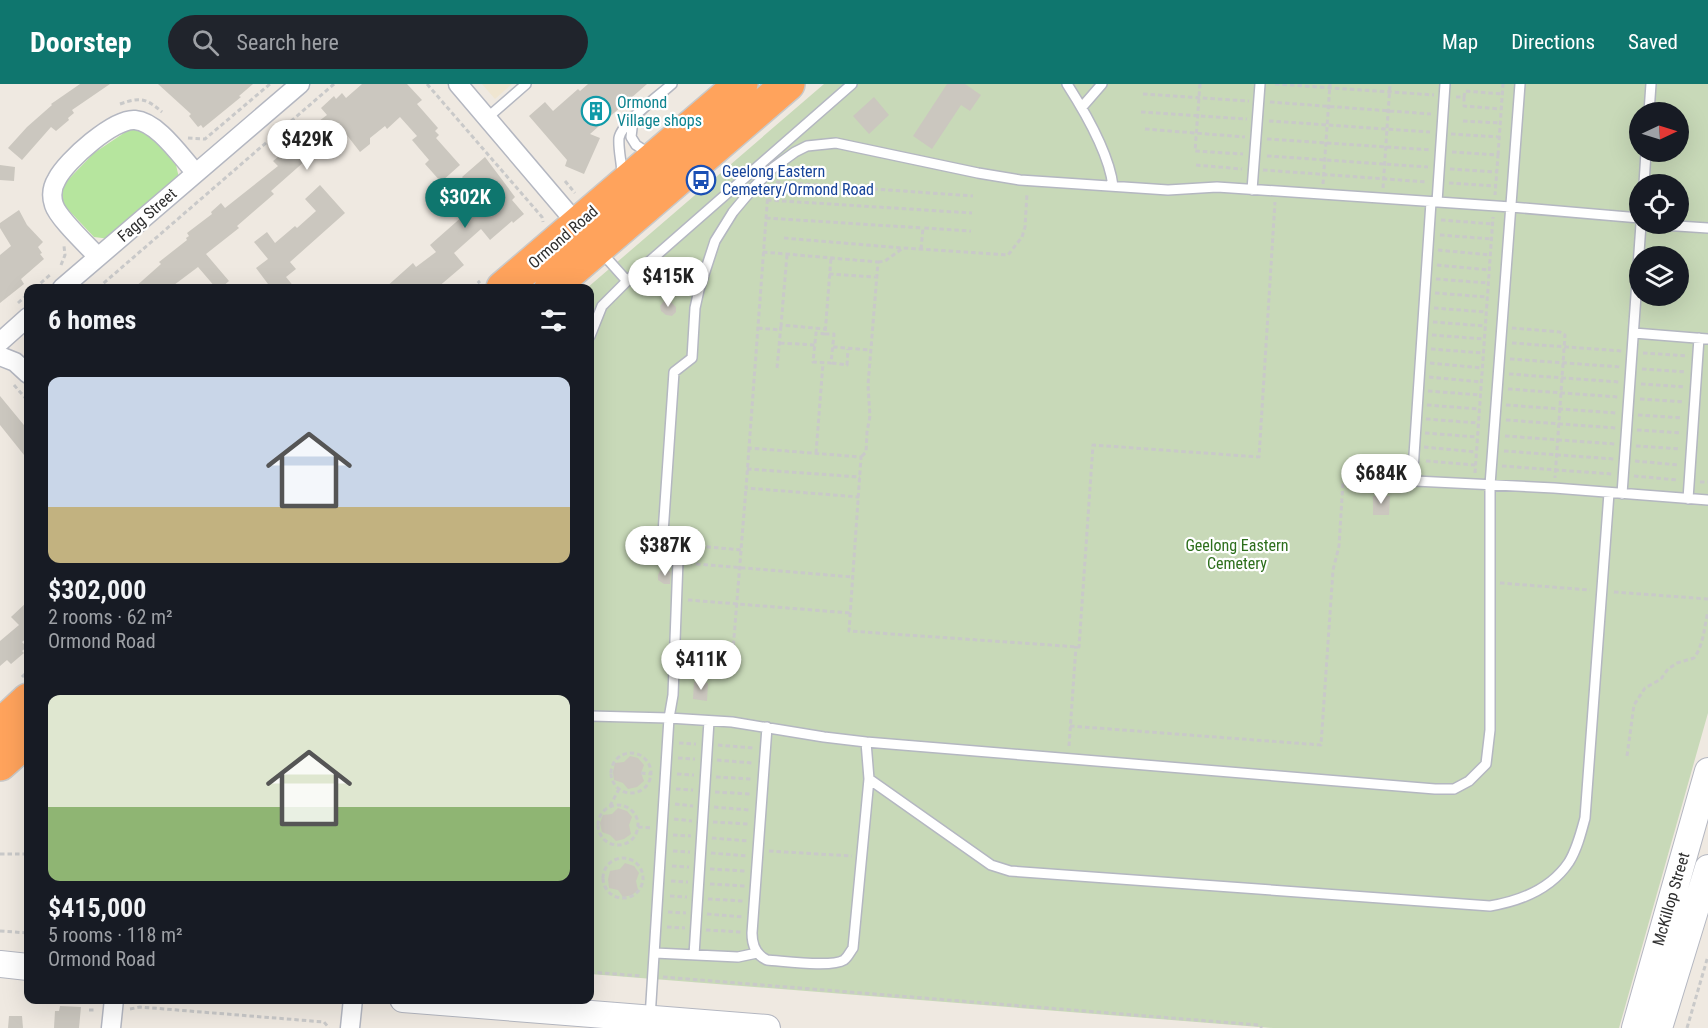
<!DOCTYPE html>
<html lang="en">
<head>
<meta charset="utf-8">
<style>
  body { margin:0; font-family:"Roboto Condensed",sans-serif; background:#20242c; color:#f1f3f6; height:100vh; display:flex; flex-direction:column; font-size:22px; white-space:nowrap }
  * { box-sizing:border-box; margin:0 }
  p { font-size:20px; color:#9ea1a6 }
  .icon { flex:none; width:33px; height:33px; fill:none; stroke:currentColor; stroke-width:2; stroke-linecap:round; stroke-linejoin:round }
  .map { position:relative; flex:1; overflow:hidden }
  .sheet { position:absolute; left:24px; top:200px; width:570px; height:720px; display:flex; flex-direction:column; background:#171b24; border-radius:12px; box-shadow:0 6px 24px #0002 }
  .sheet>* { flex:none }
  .needle { width:39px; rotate:86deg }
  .tools { position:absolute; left:1629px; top:18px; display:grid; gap:12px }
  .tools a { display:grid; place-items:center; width:60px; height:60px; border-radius:50%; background:#171b24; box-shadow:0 6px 24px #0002; font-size:30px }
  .price { position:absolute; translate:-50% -51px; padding:0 14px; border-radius:21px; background:#fff; color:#222; font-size:20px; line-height:39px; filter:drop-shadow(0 2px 3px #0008) }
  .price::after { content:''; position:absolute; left:50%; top:36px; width:18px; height:14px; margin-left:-9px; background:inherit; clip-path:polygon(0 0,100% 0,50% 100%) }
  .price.current { background:#0f766e; color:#fff }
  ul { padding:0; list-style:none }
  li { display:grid; align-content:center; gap:12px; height:318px; padding:0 24px }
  li span { display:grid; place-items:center; height:186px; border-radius:12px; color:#555 }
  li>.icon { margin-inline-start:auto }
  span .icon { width:108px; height:108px; fill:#fffc; stroke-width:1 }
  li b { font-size:26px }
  h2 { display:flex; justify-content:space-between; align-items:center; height:72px; padding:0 24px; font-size:26px }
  header { display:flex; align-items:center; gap:36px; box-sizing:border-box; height:84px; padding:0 30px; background:#0f766e; color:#fff }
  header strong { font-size:28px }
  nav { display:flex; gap:33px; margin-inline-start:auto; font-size:21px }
  .search { width:420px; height:54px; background:#20242c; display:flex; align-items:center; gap:15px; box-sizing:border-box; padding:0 21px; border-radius:33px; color:#9ea1a6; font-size:22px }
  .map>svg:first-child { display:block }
</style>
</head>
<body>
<header>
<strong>Doorstep</strong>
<div class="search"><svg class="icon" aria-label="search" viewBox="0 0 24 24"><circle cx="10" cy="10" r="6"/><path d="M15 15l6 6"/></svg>Search here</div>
<nav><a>Map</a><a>Directions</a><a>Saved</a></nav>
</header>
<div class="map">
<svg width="1708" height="944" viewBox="0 0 1708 944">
  <rect width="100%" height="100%" fill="#efe9e1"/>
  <path fill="#f0e6d1" d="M482,0H512L495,15Z"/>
  <path fill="#b6e59e" d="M133,43L145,44L176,81L179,94L110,155L94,153L60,117V108L63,101L94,69Z"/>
  <path fill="#c8d9b8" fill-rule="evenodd" d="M824,0H1708V629L1619,944H1273L590,890V204H587ZM1640,28H1678V68H1640ZM1640,100H1678V140H1640ZM1640,172H1678V212H1640Z"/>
  <path fill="#cbc7bf" d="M80,0H110L72,26L74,29L68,34L69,36L56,47L51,43L22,76L8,64L27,43L52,21L51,20Z
    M158,0H253L239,12L241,13L203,44L201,41L198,43L189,32L191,30Z
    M362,0H407L422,16L417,20L438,44L435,47L439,51L436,54L460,81L441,98L425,80L429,76L412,56L417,52L400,33L387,45L385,42L370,54V60L360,68L346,50L316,73L314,69L271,107L274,110L237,142L239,144L206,170L229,197L221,204H216L198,183L170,204H134L161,180L159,178L187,156L186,154L189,152L187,149L212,130L211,128L221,119L225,124L278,82L273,77L305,51L303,49L327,31L321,24L334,12L336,15L342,9L346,14Z
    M588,0H647L590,50L600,54L584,90L565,82L567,76L529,32L545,18L553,27L578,5L580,7Z
    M947,0H965L981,11L970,27L961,21L932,65L913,52Z
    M874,13L889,31L869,50L853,32Z
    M485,73L515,113L512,116L524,130L513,139L512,137L490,156L481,145L454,169L464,181L437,204H385L413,179L416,183L436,168L430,161L481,116L462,93Z
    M0,81L15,83L14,97L0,96Z
    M320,101L345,129L290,178L296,185L286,193L295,204H271L256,184L268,175L254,158L267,148L275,159L295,142L297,144L316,127L305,115Z
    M19,126L27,141L43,158L38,163L42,169L40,170L44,175L21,195L24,200L0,219V171L11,162L0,144V139Z
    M668,215L676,223V228L672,232L666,231L661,227L660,222L663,218Z
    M0,312L28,346V376L0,341Z
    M1373,412H1390L1389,431H1373Z
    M665,484L671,488L670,500H664L658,496V491L660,487Z
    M28,517V553L22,558L27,563L22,567L24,569L11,580L7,576L0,582V557L19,541L11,533Z
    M694,598L708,599L707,617L693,615Z
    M630,672L638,674L644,681L641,689L644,697L637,703L628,705L623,699L614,696L613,688L615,679L624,678Z
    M618,724L627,727L632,733L629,741L631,750L624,755L616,757L610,751L602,748L600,739L603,731L612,730Z
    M625,779L634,782L639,789L636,797L638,806L632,811L623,813L618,806L609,804L608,795L610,787L620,785Z
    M60,922L81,923L79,944H54L55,927H59Z
    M9,932H22L23,944H8Z"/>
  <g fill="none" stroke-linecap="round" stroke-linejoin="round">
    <g stroke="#b4b7c1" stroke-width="12">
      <path id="lane" d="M1067,0C1085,28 1109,69 1113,102
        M1520,0L1490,401V646L1486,680L1469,697L1454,705H1435L866,658L869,695L991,781L1010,787L1490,822C1520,817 1551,805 1569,778C1577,765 1581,749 1585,734L1609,409
        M1082,23L1102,0
        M1649,28L1651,0
        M487,34L526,0
        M633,36L631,53L636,61L650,70
        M622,91C622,79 618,66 619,54C622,38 660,11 672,0
        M1644,100L1646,68
        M1252,106L1260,0
        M1431,118L1413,386L1415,397L1554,404L1708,416
        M1437,118L1445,0
        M1647,140L1708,144
        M627,197L852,0
        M1634,249L1708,255
        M590,252L602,222L627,197L602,169
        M1622,410L1641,140
        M1688,415L1699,254
        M590,632L669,634L673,611L678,476L662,464L674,288L692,274L695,224L699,206L715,157L733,128L754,103L773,84L795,68L807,62L836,59L978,89L1020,96L1168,106L1217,103L1511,123L1640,134
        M767,643L752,849C752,861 756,871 767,876C784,877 831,884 844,876C848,873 850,868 853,864L869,695
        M655,869L738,873L757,869
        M694,871L709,637
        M650,934L669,634L732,638L824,653L866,658"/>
    </g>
    <g stroke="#b4b7c1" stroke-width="21">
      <path id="street" d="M458,0L583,147
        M98,173C88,162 58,134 54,121C51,112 52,103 57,95C66,77 114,34 135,36C158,38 181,73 196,89
        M62,204L300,0
        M0,258L28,233
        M0,272L15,278L28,290
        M111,944L114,915
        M350,944L353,915"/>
    </g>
    <g stroke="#b4b7c1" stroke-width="28">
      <path id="secondary" d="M0,880L28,883
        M403,915L767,944
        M1635,944L1708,687
        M1659,944L1708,784"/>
    </g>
    <g stroke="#c9c9c9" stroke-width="36">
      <path id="highway" d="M503,204L741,0
        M551,204L788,0
        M0,642L28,616
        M0,680L28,655"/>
    </g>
    <path stroke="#c9c9c9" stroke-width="3" stroke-dasharray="4.5 3" stroke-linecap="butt" d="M427,0L542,133L543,138
      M1200,0L1195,67L1243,70
      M1275,0L1434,11
      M1143,10L1249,17
      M1456,13H1464L1465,7L1502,10
      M1464,13V22L1501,25
      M1270,18L1431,30
      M120,20C140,13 146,14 162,28
      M1141,28L1247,35
      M1269,37L1430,48
      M1463,37L1500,39
      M1145,45L1245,53
      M1451,50L1499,53
      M188,54L205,55L270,0
      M1267,55L1431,66
      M1452,68L1498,71L1495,111
      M1498,71L1503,0
      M1267,72L1428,83
      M1196,81L1242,85
      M1450,85L1497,88
      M1263,86L1427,98
      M565,97L575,109
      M776,98L973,112
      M1449,99L1496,102
      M1323,100L1330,0
      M1383,104L1390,0
      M768,108L749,364L861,373L849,547L1079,563L1093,361L1259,373L1275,118
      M767,116L972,129
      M766,134L923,144
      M1441,136L1493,140
      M1440,151L1492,155
      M784,154L902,164
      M921,165L923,144L971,147
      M1438,166L1490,171
      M763,168L878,178L868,301L870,332L867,348L866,368L861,373
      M787,171L781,241L825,245
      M878,178L885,177L903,164L1008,171L1022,153L1025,143L1027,109
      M61,181L65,171L64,162
      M1437,181L1489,186
      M829,190L875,193
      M1436,195L1488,199
      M35,204L50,191
      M98,204L334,0
      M472,204L480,197
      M1435,209L1487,213
      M18,219L28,210
      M1434,224L1486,228
      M1433,238L1485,242
      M758,244L780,246
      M1512,244L1560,248L1565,251L1555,394
      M825,250L816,249L813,278L831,279L834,250H825L831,174
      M1432,251L1484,255
      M780,259L815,261
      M1512,259L1622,267
      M833,263L870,266
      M1431,265L1483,269
      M1643,269L1688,272
      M1510,275L1621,283
      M832,279L847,281L848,265
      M1430,279L1482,284
      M777,284L781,241
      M1642,285L1686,288
      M1509,290L1619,298
      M1429,293L1481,298
      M1641,300L1685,303
      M14,301L28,317
      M1508,305L1618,313
      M1428,307L1480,311
      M1640,315L1684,318
      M1427,321L1479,325
      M1506,321L1616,329
      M1638,331L1682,334
      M1426,335L1478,339
      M1506,336L1616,344
      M1637,346L1682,349
      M1425,349L1477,353
      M1505,352L1615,360
      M1636,362L1680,365
      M1424,363L1476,368
      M749,364L746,404L859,413
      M1504,367L1614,375
      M816,369L823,279
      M1426,377L1475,381
      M1635,377L1679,381
      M1502,382L1612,390
      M747,385L860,393
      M1475,389L1493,133
      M1634,392L1678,396
      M1700,398H1708
      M699,462L741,466
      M696,480L853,493
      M1500,499L1590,506
      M1614,508L1708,515
      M688,516L850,529
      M686,571L732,575
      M731,591L746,404
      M22,593L28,587
      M1070,642L1321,661L1333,486L1339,462L1343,398
      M679,659L696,660
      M718,661L753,664
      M1069,662L1076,562
      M611 689a20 20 0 1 1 40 0a20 20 0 1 1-40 0Z
      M1627,672L1634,621L1645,604L1661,595L1668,585L1677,579L1694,574C1704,560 1704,544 1708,527
      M678,674L695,675
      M717,676L752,679
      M641,689L652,690
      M677,690L694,691
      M716,693L751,695
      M676,705L693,706
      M715,708L750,710
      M675,720L693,722
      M598 741a20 20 0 1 1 40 0a20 20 0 1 1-40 0Z
      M610,722L619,705
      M714,723L749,726
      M674,735L692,737
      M713,738L749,740
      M638,743L652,744
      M673,751L691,752
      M712,754L748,757
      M673,767L690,768
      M769,767L852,772
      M711,769L747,772
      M0,770H28
      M603 794a20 20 0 1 1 40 0a20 20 0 1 1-40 0Z
      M672,782L689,783
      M710,785L746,787
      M671,797L688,798
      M710,800L745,802
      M670,812L687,813
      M708,815L744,817
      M668,828L686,829
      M707,830L743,833
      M667,843L685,844
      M706,846L742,848
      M0,847L28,849
      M590,888L642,892
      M663,893L1259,941L1262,944
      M130,925L140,923L324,938L329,944
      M89,926H96
      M1687,944L1708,872"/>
    <use href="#lane" stroke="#fff" stroke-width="9"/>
    <use href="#street" stroke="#fff" stroke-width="18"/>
    <use href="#secondary" stroke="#fff" stroke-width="26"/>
    <use href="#highway" stroke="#ffa35c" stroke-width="33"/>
  </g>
  <defs>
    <g id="building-ring" transform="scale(1.5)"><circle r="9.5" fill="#fff" stroke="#0f9aa8" stroke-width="1.5"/><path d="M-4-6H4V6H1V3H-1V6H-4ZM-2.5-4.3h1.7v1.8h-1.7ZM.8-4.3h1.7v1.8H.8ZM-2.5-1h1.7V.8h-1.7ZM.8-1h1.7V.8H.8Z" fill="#0f9aa8"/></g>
    <g id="bus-ring" transform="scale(1.5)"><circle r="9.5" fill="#fff" stroke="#1a4fb4" stroke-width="1.5"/><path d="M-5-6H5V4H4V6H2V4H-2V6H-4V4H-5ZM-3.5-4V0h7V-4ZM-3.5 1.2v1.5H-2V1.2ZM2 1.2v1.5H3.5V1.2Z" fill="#1a4fb4"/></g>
  </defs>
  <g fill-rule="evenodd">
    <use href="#building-ring" x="596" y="27"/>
    <use href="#bus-ring" x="701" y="96"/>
  </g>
  <g text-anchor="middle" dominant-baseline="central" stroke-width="4.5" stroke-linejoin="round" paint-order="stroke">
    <g font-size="16" fill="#0d838f" stroke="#fff" text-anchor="start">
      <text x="617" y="18">Ormond<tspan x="617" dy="18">Village shops</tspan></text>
    </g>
    <g font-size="16" fill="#164399" stroke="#fff" text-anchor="start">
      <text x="722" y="87">Geelong Eastern<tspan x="722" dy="18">Cemetery/Ormond Road</tspan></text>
    </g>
    <g font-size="16" fill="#2e2e2e" stroke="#fff">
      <text transform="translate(147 131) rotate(-41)">Fagg Street</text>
      <text transform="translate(563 153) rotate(-41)">Ormond Road</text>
      <text transform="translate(1671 815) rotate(-74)">McKillop Street</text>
    </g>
    <g font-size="16" fill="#2c6e1b" stroke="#fff">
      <text x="1237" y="461">Geelong Eastern<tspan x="1237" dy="18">Cemetery</tspan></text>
    </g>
  </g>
</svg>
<div class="tools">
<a><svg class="needle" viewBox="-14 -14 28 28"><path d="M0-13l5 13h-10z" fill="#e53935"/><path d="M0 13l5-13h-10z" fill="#9ea1a6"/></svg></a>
<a><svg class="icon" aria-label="locate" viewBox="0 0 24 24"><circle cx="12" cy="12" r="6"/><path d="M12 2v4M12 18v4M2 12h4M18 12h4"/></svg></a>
<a><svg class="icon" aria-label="layers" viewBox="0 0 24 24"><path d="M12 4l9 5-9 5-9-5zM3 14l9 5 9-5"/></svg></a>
</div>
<b class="price" style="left:307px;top:87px">$429K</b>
<b class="price current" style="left:465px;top:145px">$302K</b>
<b class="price" style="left:668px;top:224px">$415K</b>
<b class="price" style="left:1381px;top:421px">$684K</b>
<b class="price" style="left:665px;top:493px">$387K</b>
<b class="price" style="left:701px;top:607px">$411K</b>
<section class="sheet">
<h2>6 homes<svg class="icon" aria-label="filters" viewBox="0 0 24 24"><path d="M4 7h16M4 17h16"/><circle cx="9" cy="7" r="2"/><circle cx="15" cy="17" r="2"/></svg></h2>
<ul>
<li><span style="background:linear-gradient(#c9d6e8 70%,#c2b280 0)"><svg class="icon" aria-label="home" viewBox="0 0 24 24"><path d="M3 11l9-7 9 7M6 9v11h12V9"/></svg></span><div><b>$302,000</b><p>2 rooms · 62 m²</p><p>Ormond Road</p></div></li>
<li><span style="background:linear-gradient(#dfe7d0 60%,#8fb573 0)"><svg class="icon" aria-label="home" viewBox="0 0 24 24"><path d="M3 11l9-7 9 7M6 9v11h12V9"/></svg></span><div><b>$415,000</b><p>5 rooms · 118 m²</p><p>Ormond Road</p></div></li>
</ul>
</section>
</div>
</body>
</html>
